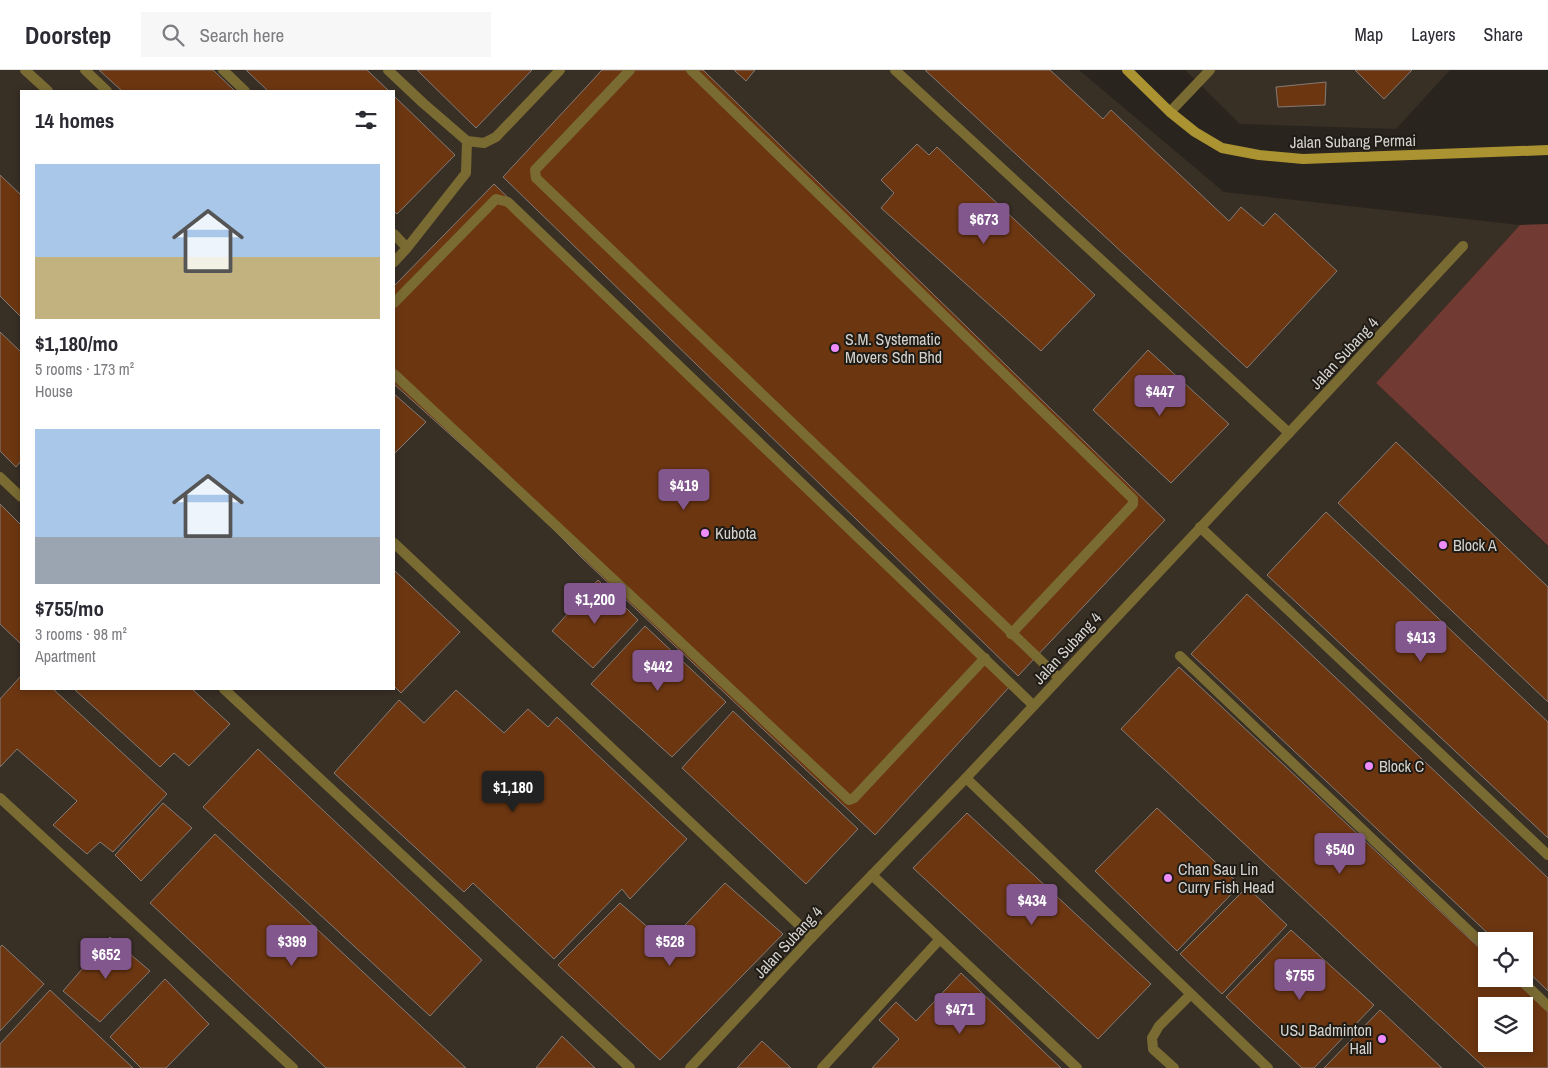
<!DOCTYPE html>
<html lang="en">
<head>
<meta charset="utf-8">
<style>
  body { margin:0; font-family:"Archivo Narrow",sans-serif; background:#f7f7f7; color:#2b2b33; height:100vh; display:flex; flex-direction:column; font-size:19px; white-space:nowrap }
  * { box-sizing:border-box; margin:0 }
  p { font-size:16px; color:#7c7c81 }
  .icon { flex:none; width:28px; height:28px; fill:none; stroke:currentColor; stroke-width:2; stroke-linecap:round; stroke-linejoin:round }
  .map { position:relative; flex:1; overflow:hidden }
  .drawer { position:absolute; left:20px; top:20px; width:375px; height:600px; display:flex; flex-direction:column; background:#fff; border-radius:0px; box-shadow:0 2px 8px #0003 }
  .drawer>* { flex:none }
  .controls { position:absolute; left:1478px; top:862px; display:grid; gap:10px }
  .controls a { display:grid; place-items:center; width:55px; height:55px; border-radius:0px; background:#fff; box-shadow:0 2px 8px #0003; font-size:25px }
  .price { position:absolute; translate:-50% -42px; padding:0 11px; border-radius:5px; background:#82578d; color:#fff; font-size:16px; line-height:32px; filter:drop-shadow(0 1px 2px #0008) }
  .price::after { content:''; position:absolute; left:50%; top:30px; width:15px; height:11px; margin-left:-8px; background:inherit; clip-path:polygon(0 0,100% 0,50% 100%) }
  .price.current { background:#222; color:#fff }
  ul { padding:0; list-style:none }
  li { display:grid; align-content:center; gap:10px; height:265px; padding:0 15px }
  li span { display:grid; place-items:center; height:155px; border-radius:0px; color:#555 }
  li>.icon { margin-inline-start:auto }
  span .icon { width:90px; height:90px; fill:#fffc; stroke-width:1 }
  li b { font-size:21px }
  h2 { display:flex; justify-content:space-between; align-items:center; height:60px; padding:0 15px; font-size:21px }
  header { display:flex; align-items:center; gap:30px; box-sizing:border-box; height:70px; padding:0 25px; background:#fff; border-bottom:1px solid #e1e1e2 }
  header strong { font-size:24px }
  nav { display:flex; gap:28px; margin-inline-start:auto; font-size:18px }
  .search { width:350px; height:45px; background:#f7f7f7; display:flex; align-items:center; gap:12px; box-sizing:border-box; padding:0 18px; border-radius:0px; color:#7c7c81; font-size:19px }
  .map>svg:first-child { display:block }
</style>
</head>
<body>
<header>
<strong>Doorstep</strong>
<div class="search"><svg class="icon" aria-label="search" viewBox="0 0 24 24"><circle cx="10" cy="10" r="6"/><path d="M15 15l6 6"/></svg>Search here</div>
<nav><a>Map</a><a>Layers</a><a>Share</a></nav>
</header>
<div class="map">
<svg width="1548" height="998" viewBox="0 0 1548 998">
  <rect width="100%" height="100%" fill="#29241e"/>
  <path fill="#382f25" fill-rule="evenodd" d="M0,0H1079L1224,122L1520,155L1376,313L1548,477V998H0ZM21,21H394V619H21ZM1486,871H1524V909H1486ZM1486,936H1524V974H1486Z
    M1185,0H1450L1396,59L1240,54Z"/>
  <path fill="#713b34" d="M1548,154V476L1376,313L1520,155Z"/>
  <path fill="#6c3611" stroke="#847b77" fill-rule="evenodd" d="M99,0H213L235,21H122Z
    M246,0H367L389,21H268Z
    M417,0H532L476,58Z
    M602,0H703L1165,450L1018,606L503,107Z
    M734,0H755L746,11Z
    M925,0H1050L1103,49L1111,40L1229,151L1241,137L1263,156L1275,143L1337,201L1247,298Z
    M1355,0H1412L1384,29Z
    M1326,12L1325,35L1278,37L1276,17Z
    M394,26L455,85L397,144L394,141Z
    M917,74L929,85L937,77L1095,225L1041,281L881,138L894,123L881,110Z
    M0,105L21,125V247L0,226Z
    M494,114L1011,615L875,765L582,488L531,437L394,314V216Z
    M0,262L21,282V391L16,397L0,381Z
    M1148,280L1229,354L1171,413L1093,340Z
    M394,324L426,352L394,384Z
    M1396,372L1548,517V632L1338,433Z
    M0,434L21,455V572L20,573L0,554Z
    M1326,442L1548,652V768L1267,505Z
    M394,500L460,562L401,623L394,616Z
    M598,510L638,550L593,598L552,561Z
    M1247,524L1548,808V921L1524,898V871H1496L1191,584Z
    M645,556L726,632L672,687L591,614Z
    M1179,597L1486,884V909H1513L1548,942V998H1485L1121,659ZM1486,936H1524V974H1486Z
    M21,606V619H53L167,724L113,782L100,772L87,784L53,755L77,731L17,679L0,697V629Z
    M74,619H192L230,654L189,696L174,683L160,697Z
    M456,620L504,663L528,639L548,657L557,647L687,769L630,829L622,819L554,889L473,813L464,822L334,703L399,630L424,653Z
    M733,641L858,759L806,814L682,698Z
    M258,679L482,890L430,946L203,737Z
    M163,733L192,758L141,811L115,785Z
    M1157,738L1240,815L1177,881L1095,801Z
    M967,743L1151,914L1098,969L913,798Z
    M215,764L466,998H326L150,833Z
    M725,813L783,864L660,990L558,895L620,833L667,874Z
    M1247,817L1287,855L1222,924L1180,884Z
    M1291,860L1374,935L1314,998H1302L1226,927Z
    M110,867L150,901L100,952L63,921Z
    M2,875L44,914L0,961V877Z
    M961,903L1061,998H872L899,969L879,950L896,932L916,951Z
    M165,909L209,954L166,998H141L110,967Z
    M50,920L133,998H0V974Z
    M1380,940L1442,998H1324Z
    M562,966L595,998H536Z
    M762,971L791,998H737Z"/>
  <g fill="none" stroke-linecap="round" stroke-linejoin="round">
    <path stroke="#7a6b33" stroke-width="10" d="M25,0L48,21
      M85,0L107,21
      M223,0L245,21
      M388,0L423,33L467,71L484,73L496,67L560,0
      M630,0L535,100L536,108L1059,608
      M691,0L1133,429V434L1011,564
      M895,0L1289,363L1463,176
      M394,164L407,178
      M394,192L407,178L466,103L467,71
      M394,233L496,129L508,132L1033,635
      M394,304L849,730L854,728L985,588
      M0,407L21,427
      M1200,457L1548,785
      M394,473L812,867
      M1180,586L1486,877
      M224,619L630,998
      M966,708L1268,998
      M0,728L293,998
      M872,805L1077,998
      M1520,909L1548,936
      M822,998L940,869
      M1174,998L1153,979L1152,968L1159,956L1190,925"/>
    <path stroke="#7a6b33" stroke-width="10" d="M1170,42L1210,0
      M690,998L812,867L966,708L1289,363"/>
    <path stroke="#ac9331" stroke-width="10" d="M1127,0L1170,42L1195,62L1222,78L1259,85L1303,89L1548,80"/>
  </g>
  <g fill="#ed8cfa" stroke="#1f1b15" stroke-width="2">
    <circle cx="835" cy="278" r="5"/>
    <circle cx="705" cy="463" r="5"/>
    <circle cx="1443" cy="475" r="5"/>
    <circle cx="1369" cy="696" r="5"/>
    <circle cx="1168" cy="808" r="5"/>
    <circle cx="1382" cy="969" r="5"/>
  </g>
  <g text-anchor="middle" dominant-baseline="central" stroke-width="4" stroke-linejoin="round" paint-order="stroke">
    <g font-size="16" fill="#d5d2ce" stroke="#1f1b15">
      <text transform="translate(1353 71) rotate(-1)">Jalan Subang Permai</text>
      <text transform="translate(1344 283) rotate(-47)">Jalan Subang 4</text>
      <text transform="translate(1067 578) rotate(-47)">Jalan Subang 4</text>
      <text transform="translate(788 872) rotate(-47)">Jalan Subang 4</text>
    </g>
    <g font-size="16" fill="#d5d2ce" stroke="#1f1b15" text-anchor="start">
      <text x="845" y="269">S.M. Systematic<tspan x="845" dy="18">Movers Sdn Bhd</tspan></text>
      <text x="715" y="463">Kubota</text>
      <text x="1453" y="475">Block A</text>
      <text x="1379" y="696">Block C</text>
      <text x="1178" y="799">Chan Sau Lin<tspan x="1178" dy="18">Curry Fish Head</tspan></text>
      <text x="1372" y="960" text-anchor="end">USJ Badminton<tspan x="1372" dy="18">Hall</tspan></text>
    </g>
  </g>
</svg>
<div class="controls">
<a><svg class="icon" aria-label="locate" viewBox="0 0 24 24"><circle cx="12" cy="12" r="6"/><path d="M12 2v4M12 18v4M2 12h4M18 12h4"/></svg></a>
<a><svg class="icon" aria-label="layers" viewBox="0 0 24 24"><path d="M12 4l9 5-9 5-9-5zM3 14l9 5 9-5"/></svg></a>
</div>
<b class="price" style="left:984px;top:175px">$673</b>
<b class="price" style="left:1160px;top:347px">$447</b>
<b class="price" style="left:684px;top:441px">$419</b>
<b class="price" style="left:595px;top:555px">$1,200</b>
<b class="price" style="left:1421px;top:593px">$413</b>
<b class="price" style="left:658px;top:622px">$442</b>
<b class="price current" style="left:513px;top:743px">$1,180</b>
<b class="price" style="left:1340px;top:805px">$540</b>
<b class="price" style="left:1032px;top:856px">$434</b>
<b class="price" style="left:292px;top:897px">$399</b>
<b class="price" style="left:670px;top:897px">$528</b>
<b class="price" style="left:106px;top:910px">$652</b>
<b class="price" style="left:1300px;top:931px">$755</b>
<b class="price" style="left:960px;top:965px">$471</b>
<section class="drawer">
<h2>14 homes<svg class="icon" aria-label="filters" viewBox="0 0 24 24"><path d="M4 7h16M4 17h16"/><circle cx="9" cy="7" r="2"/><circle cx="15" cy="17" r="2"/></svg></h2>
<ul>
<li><span style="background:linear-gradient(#a9c7e8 60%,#c2b280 0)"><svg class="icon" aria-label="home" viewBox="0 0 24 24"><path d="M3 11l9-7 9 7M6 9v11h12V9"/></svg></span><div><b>$1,180/mo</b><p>5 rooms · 173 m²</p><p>House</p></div></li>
<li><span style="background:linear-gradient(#a9c7e8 70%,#9aa5b1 0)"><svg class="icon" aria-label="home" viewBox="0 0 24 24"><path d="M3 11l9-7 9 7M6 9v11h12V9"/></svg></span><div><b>$755/mo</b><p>3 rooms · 98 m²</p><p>Apartment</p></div></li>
</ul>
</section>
</div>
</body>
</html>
